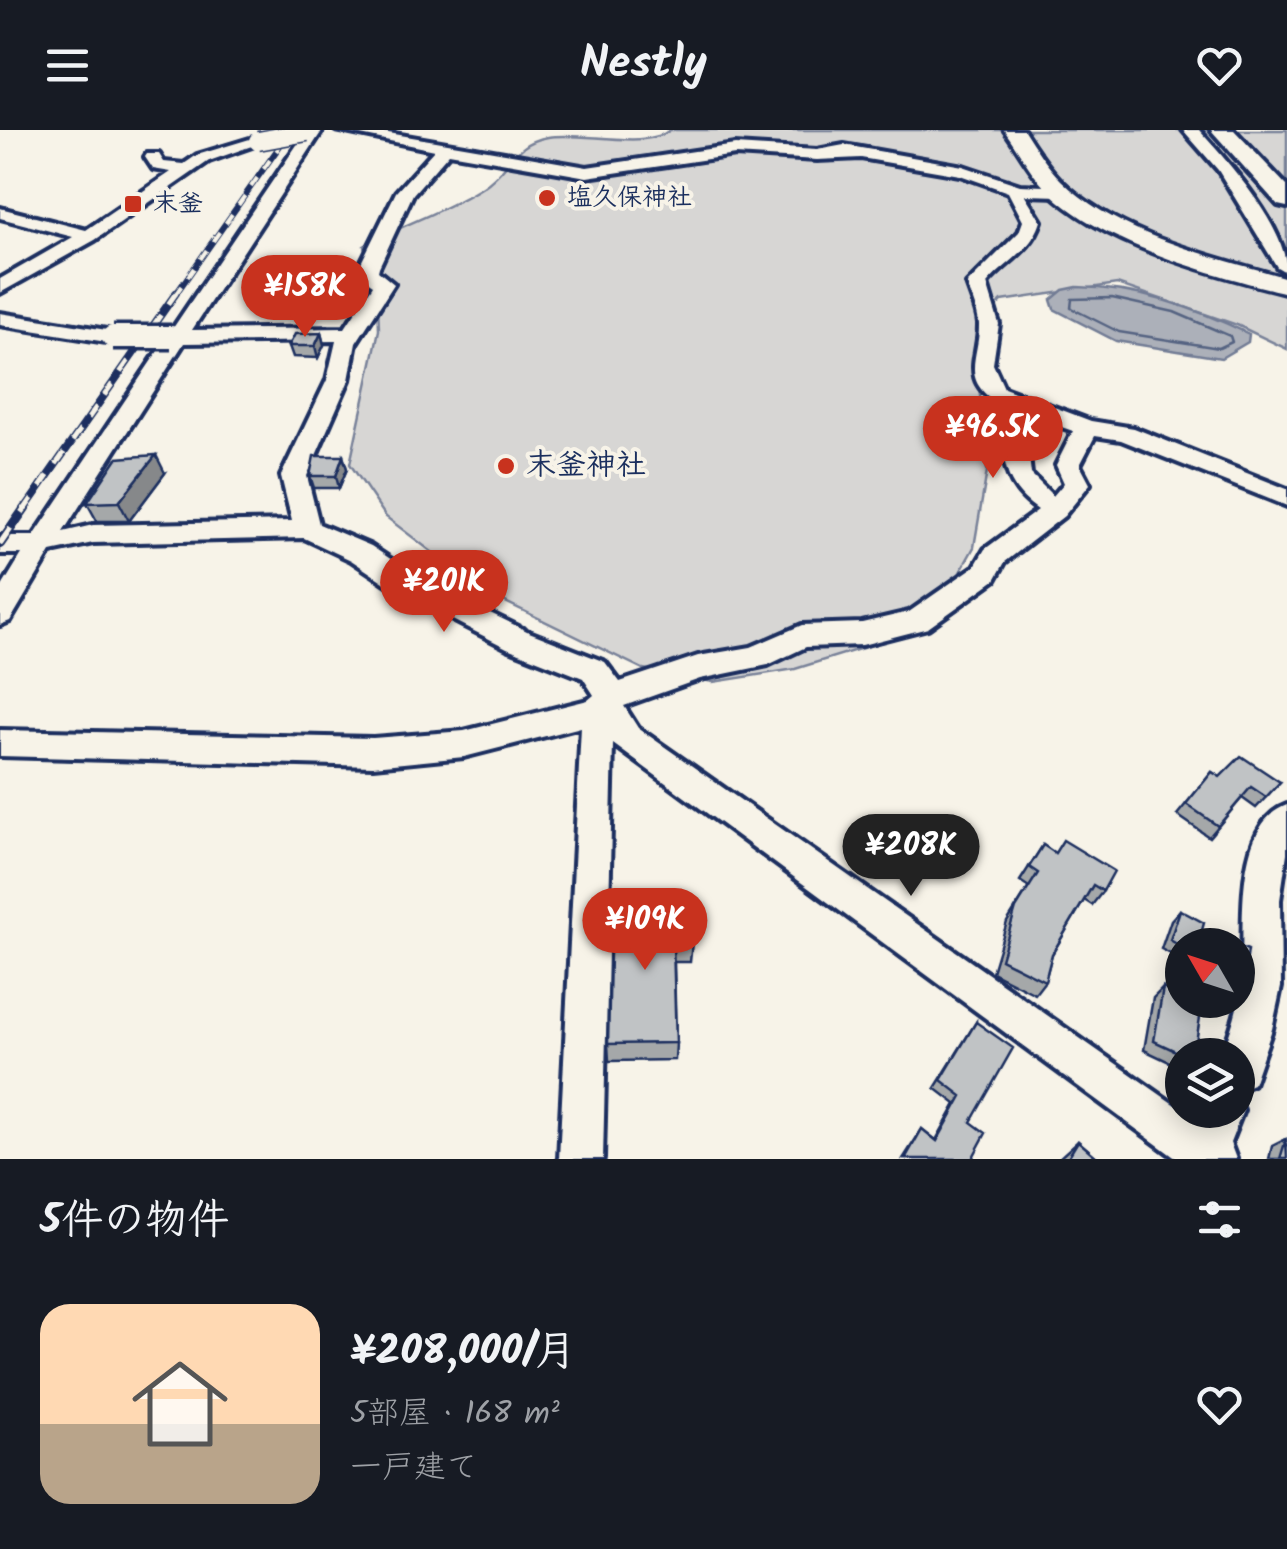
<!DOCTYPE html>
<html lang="ja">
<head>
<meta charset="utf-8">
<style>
  body { margin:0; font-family:Kalam,"Klee One",sans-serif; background:#20242c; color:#f1f3f6; height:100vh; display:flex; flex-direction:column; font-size:38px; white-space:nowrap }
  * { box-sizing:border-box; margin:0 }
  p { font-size:32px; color:#9ea1a6 }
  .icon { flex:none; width:55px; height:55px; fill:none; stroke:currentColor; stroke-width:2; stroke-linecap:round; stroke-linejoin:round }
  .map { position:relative; height:1029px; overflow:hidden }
  .sheet { display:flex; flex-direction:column; background:#171b24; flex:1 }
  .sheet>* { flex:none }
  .needle { width:65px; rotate:309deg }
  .tools { position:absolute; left:1165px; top:798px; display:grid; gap:20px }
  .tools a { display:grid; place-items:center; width:90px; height:90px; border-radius:50%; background:#171b24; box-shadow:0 5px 25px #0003; font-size:50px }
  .price { position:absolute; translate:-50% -85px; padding:0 22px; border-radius:35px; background:#c8321e; color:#fff; font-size:32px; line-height:65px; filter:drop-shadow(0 2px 5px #0008) }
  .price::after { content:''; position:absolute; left:50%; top:60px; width:30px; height:22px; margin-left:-15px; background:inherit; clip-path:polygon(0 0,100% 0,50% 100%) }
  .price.on { background:#222; color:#fff }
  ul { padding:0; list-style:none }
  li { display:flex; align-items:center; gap:30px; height:250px; padding:0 40px }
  li span { display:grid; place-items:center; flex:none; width:280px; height:200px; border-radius:30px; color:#555 }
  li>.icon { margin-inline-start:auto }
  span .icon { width:120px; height:120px; fill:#fffc; stroke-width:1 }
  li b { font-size:42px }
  h2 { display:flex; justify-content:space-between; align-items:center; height:120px; padding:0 40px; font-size:42px }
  header { display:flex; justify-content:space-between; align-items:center; height:130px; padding:0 40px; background:#171b24; font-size:45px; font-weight:800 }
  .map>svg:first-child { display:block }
</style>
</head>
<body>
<header><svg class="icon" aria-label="menu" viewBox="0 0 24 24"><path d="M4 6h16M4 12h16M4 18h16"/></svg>Nestly<svg class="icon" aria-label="heart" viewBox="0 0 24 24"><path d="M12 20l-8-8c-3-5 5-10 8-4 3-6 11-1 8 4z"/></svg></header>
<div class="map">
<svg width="1287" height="1029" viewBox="0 0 1287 1029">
  <rect width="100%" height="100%" fill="#f7f3e8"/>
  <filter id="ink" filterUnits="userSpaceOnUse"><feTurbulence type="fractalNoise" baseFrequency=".01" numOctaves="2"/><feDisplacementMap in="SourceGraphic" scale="20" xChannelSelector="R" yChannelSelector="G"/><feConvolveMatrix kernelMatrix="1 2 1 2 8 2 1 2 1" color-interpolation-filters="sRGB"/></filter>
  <g filter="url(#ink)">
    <path fill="#d7d6d4" stroke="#798299" stroke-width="2.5" d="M670,0H1287V219L1237,195L1117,154L1002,171L982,190L975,213L987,341L974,417L949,462L889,510L795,539L713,552L643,539L483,461L386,387L350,334L379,200L378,172L364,116C403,94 446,81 483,57C511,39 513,13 548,7C581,1 646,20 670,0Z"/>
    <path fill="#acb0b9" stroke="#727c95" stroke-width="2.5" d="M1077,157C1138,158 1194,177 1249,204L1248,212L1221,228L1116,211L1054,179L1051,170L1063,160Z"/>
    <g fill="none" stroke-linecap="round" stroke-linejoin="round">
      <path stroke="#556382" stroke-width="2.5" d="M1112,168L1174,182L1230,206L1232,212L1219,218L1119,202L1071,178L1072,169Z"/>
      <g stroke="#1b2f5e" stroke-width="8">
        <path id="minor" d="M307,0L322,1L192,200L345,198L373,155L361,147L359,137L396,62L434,20L336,0H371L587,37L735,15L817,20L844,15L963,36L1020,55L1067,57L1069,61L1061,66L1025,65L1041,91C1032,121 1005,132 987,154L999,194L993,234L1004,258L1091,291L1134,298L1287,359V376L1121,310L1095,306L1080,335L1090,354L1064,386L1005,432L995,450L928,498L862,515L806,517L768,535L700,549L624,576L638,598L1195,989L1199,980H1238V967L1243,980L1230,1013L1236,1029H1177L613,614L603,1029H559L581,597L464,627L373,636L0,626V600L373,608L464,601L588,570L594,565L583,548L507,518L402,464L351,430L304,408L93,413L51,422L10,491L0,495V460L22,424H0V406H34L164,212L160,207L171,201ZM449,23L587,47L735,25L817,30L861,28L960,45L1008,62L1023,91L1019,102L967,154C971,166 978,181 979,194C980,227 958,249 999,274C1007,319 994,349 1038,380L985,419L975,436L909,482L862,493L802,495L751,517L698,526L620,552L605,532L529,502L422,450L371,416L319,394L307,346L349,250L356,213L394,154L378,141L379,137L413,64ZM336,211L327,250L281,346L292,391L93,395L63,402L184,213ZM1024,284L1073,301L1056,335L1064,353L1053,366L1031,344Z
          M1183,0H1199C1229,33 1287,98 1287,143L1277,137L1218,40Z
          M253,8L266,11L209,31L95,110L0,163V149L73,107L0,88V78L86,100L171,42L153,39L145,27L147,24H159L164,32L184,34L197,25Z
          M0,183L113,201L124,207L113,213L0,195Z
          M1287,675V723L1280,770L1281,857L1272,899L1253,954L1238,960V925H1222C1230,903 1238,880 1241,857C1247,808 1229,696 1287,675Z"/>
      </g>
      <g stroke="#1b2f5e" stroke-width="7">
        <path id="major" d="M1004,0H1024C1035,17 1046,35 1061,50C1118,106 1212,126 1287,148V163C1213,145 1098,114 1045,58C1029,41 1018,19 1004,0Z"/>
      </g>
      <g stroke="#1b2f5e" stroke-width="8">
        <path id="highway" d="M1211,0H1234L1287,56V77L1278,75Z"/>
      </g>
      <use href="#minor" fill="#f7f3e8" fill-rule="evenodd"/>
      <use href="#major" fill="#f7f3e8" fill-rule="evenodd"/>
      <use href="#highway" fill="#f7f3e8" fill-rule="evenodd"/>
      <g stroke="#1b2f5e" stroke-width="6">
        <path id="rail-far2" d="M175,165L291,0"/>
      </g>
      <g stroke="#1b2f5e" stroke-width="8">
        <path id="rail-far1" d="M24,380L176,163"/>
      </g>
      <g stroke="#1b2f5e" stroke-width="10">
        <path id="rail" d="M0,414L25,378"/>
      </g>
      <use href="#rail-far2" stroke="#f7f3e8" stroke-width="4" stroke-dasharray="11" stroke-linecap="butt"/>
      <use href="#rail-far1" stroke="#f7f3e8" stroke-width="5" stroke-dasharray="14" stroke-linecap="butt"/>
      <use href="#rail" stroke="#f7f3e8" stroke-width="6" stroke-dasharray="19" stroke-linecap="butt"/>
      <g stroke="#1b2f5e" stroke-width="21" stroke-linecap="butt">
        <path id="minor-bridge-far1" d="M258,11L307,2"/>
      </g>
      <g stroke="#1b2f5e" stroke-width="29" stroke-linecap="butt">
        <path id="minor-bridge" d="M113,207H171"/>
      </g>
      <use href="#minor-bridge-far1" stroke="#f7f3e8" stroke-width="18"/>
      <use href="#minor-bridge" stroke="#f7f3e8" stroke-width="22"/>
    </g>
    <path fill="#a5a8a9" stroke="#1b2f5e" stroke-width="2.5" d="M321,203L324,215L318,228L293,227L289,216Z
      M343,326L347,339L339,358H314L310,346Z
      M165,343L129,391H97L87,373Z
      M1212,642L1220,647L1280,652L1256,678L1242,668L1209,707L1177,685Z
      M1043,715L1103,761L1092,775L1084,770L1052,824L1045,851L1035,864L992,842L1007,792L1029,757L1020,751Z
      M611,778L692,812L690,832H674L676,913L675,930L609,931L608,914Z
      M1180,780L1201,804L1182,815V830L1161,819L1171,790Z
      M1163,858L1182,925V938L1144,920L1153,868Z
      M976,892L971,992L972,1029H903L922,999L936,1010L956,974L935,958Z
      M1286,1009L1287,1029H1269L1272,1016Z
      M1078,1011L1099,1029H1058Z"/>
    <path fill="#86888a" stroke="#1b2f5e" stroke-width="2.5" d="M321,203L324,215L318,228L315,216Z
      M156,325L165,343L129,391L119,372Z
      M343,326L347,339L339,358L336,346Z"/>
    <path fill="#c0c3c5" stroke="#1b2f5e" stroke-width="2.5" d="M321,203L315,216H289L295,204Z
      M156,325L119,372L87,373L117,328Z
      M314,326H343L336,346H310Z
      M1241,626L1280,652L1266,667L1251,657L1218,696L1186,674L1212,642L1220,647Z
      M1063,710L1114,741L1103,761L1093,755L1052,824L1045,851L1001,829L1016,778L1038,743L1029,737L1043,715L1055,723Z
      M690,777L692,812L673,813L676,913L608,914L611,778Z
      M1180,780L1204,793L1201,804L1234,815H1182V817L1170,810Z
      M1238,816L1248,820L1242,864L1238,863Z
      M1163,858L1182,867V870H1189L1202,875L1194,925H1184L1154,911Z
      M976,892L1013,918L971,992L986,1003L972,1029H905L922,999L937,1011L962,966L941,950Z
      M1286,1009L1287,1029H1280Z
      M1078,1011L1099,1029H1067Z"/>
  </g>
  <g fill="#c8321e" stroke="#f7f3e8" stroke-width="4">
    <circle cx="547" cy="68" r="10"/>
    <rect x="123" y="64" width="20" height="20" rx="5"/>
    <circle cx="506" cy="336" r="10"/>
  </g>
  <g text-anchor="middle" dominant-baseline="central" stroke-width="8" stroke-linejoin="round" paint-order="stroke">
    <g font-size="25" font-weight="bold" fill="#1b2f5e" stroke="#f7f3e8" text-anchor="start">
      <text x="567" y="68">塩久保神社</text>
      <text x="153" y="74">末釜</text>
    </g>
    <g font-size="30" font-weight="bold" fill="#1b2f5e" stroke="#f7f3e8" text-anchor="start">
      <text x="526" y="336">末釜神社</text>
    </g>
  </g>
</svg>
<div class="tools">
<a><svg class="needle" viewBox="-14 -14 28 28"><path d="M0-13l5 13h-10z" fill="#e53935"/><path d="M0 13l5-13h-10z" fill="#9ea1a6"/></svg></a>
<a><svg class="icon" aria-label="layers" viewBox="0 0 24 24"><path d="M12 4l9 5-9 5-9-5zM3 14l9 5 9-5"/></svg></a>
</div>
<b class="price" style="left:305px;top:210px">¥158K</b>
<b class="price" style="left:993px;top:351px">¥96.5K</b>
<b class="price" style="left:444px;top:505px">¥201K</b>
<b class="price on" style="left:911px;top:769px">¥208K</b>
<b class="price" style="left:645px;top:843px">¥109K</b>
</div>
<section class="sheet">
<h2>5件の物件<svg class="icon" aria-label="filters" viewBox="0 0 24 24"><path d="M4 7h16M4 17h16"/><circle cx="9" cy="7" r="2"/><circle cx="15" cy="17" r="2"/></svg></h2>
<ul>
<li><span style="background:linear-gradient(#ffd9b3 60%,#b9a48a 0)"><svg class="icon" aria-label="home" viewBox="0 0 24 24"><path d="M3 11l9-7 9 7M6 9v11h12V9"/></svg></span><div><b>¥208,000/月</b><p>5部屋 · 168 m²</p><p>一戸建て</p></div><svg class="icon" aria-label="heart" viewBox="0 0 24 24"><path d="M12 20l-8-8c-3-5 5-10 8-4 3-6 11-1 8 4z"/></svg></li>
</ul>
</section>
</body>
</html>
